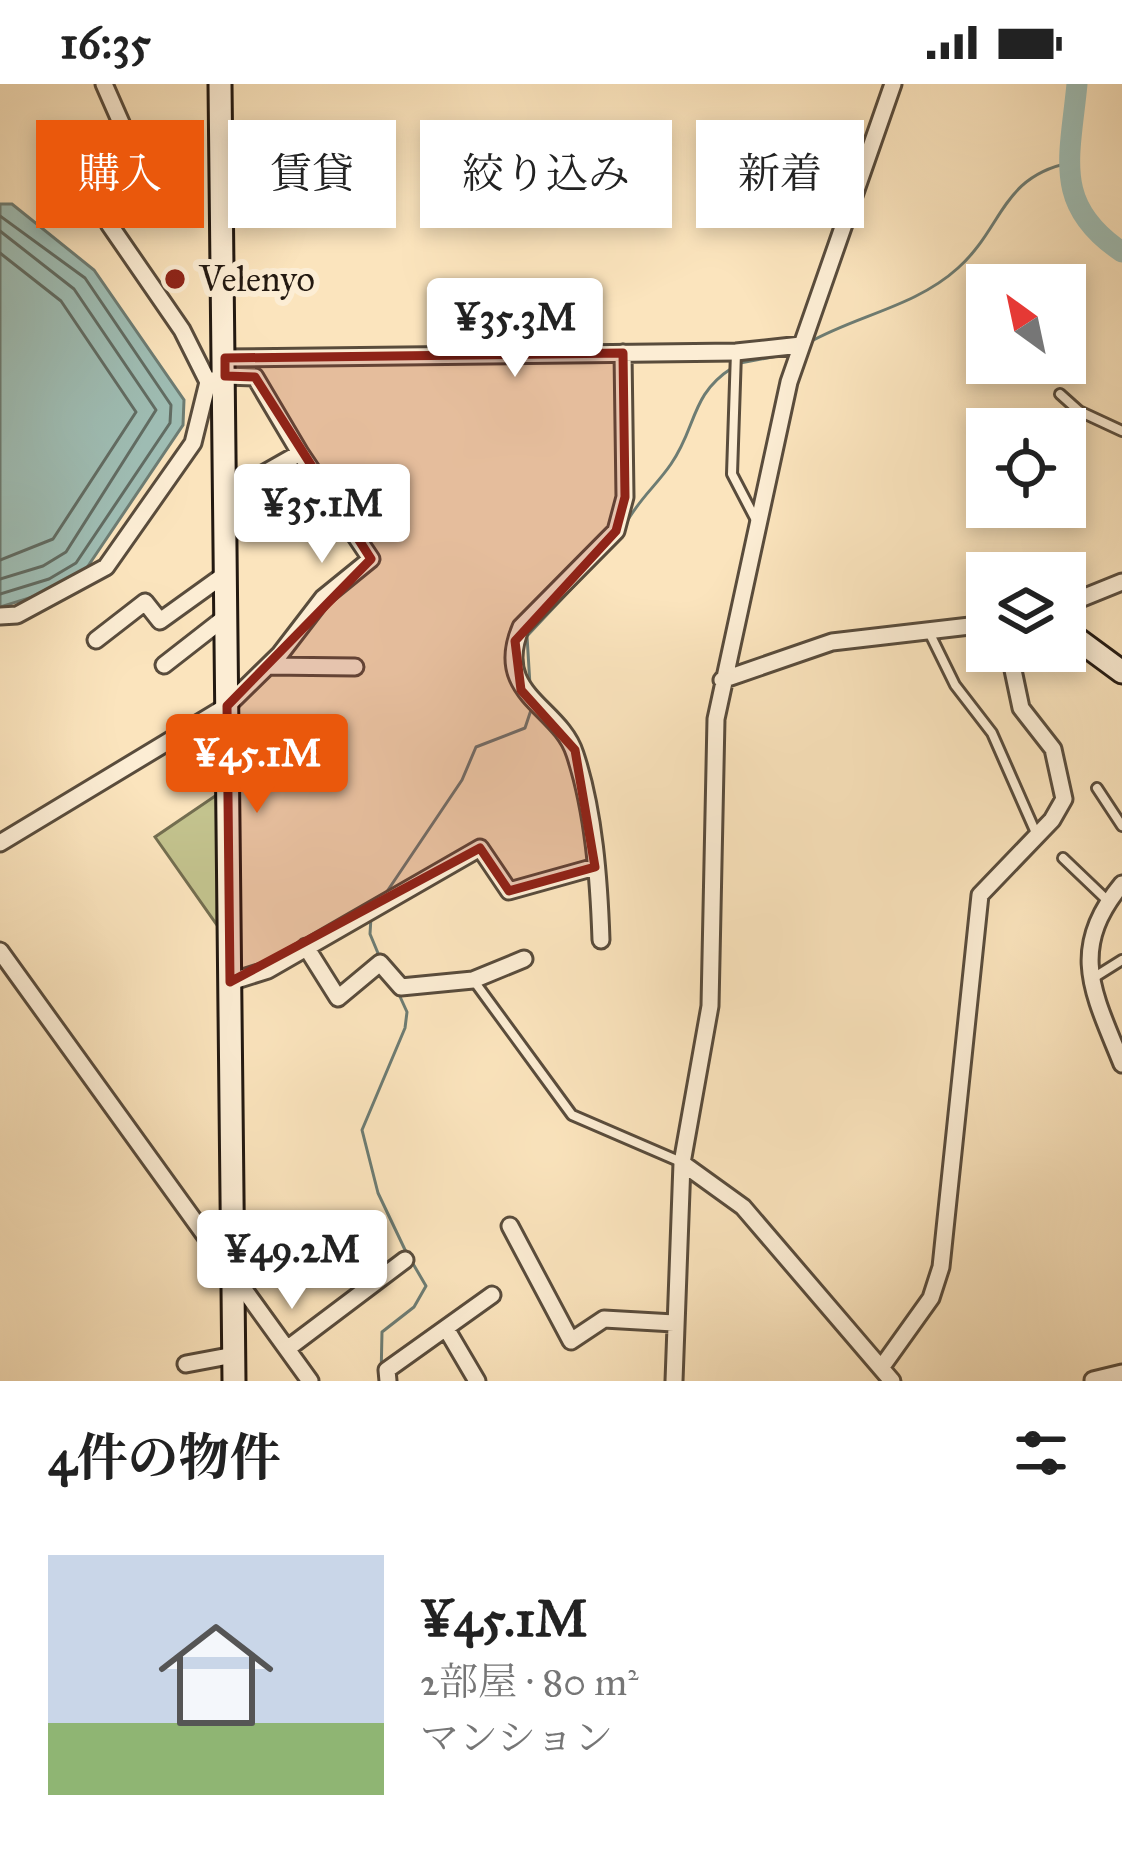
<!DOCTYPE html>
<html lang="ja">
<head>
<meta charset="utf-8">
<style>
  body { margin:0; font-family:"IM FELL Great Primer","Noto Serif JP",serif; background:#f2f2f2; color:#222; height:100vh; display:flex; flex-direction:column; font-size:45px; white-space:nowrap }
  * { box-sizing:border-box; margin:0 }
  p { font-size:39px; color:#767676 }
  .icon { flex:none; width:66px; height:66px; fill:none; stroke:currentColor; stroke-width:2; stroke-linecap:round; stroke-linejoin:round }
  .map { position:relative; height:1297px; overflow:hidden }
  .details { display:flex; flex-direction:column; background:#fff; flex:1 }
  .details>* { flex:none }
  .banner { position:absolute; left:36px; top:36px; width:1050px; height:108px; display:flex; gap:24px }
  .needle { width:78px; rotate:327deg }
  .fabs { position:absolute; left:966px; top:180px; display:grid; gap:24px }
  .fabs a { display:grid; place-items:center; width:120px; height:120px; border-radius:0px; background:#fff; box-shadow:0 6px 18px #0003; font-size:60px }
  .price { position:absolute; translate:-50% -102px; padding:0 27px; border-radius:12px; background:#fff; color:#222; font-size:39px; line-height:78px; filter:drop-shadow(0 3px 6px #0008) }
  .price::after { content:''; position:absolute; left:50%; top:72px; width:36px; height:27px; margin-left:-18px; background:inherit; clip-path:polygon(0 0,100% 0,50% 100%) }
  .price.current { background:#ea580c; color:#fff }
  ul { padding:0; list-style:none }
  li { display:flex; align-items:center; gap:36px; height:300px; padding:0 48px }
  li span { display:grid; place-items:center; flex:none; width:336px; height:240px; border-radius:0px; color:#555 }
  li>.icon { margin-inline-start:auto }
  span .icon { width:144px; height:144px; fill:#fffc; stroke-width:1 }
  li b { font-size:51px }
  h2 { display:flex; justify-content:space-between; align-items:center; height:144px; padding:0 48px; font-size:51px }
  .chip { padding:0 42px; border-radius:0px; background:#fff; box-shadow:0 6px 18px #0003; font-size:42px; line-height:108px }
  .chip.current { background:#ea580c; color:#fff }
  .status { display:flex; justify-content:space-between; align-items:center; height:84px; padding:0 60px; background:#fff; direction:ltr }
  .status svg { height:33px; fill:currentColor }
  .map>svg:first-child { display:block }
</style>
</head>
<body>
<div class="status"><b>16:35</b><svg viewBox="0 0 49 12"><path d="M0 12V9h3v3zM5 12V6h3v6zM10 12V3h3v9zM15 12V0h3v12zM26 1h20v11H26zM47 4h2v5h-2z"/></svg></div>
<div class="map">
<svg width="1122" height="1297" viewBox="0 0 1122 1297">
  <rect width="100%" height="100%" fill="#fbe4bd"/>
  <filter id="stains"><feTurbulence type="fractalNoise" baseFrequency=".00167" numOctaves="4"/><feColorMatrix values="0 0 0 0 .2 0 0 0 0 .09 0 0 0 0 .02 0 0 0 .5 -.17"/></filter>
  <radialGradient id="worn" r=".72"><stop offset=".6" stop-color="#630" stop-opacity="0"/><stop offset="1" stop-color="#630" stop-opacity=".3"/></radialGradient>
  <path fill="#c3c38e" stroke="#736e50" stroke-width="3" d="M218,710L217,841L155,753Z"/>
  <path fill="#9fbeb5" stroke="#6d7c73" stroke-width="3" d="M0,120H12L94,186L184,316L183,341L84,488L55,506L0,523Z"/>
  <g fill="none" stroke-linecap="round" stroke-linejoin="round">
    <path stroke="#616c63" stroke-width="3" d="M0,132L85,194L171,321L170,339L76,479L49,495L0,510
      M0,147L74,205L156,326L66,468L43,482L0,495
      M0,169L61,217L136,328L53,455L0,476"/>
    <path stroke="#6d7c73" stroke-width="3" d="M808,259C857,231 915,223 958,184C1003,144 1001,93 1069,79
      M740,279L783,271
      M625,441C638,416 656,402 671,380C697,343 690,311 732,284
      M530,601L527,552L618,455
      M386,809L462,696L476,663L525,644L532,623
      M371,833L370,850L380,874
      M397,906L407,928L405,944L362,1046L378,1109L407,1170
      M381,1295L382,1248L414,1223L426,1202L412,1178"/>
    <path stroke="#9fbeb5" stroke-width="21" d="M1077,0C1070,74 1052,121 1122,168"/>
    <g stroke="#594c3c" stroke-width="14">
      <path id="lane" d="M736,268L732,390L757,438
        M1060,310L1079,327L1122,347
        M928,546L955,601L992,649L1036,749
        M1097,704L1122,742
        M1063,774L1109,818
        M1090,896L1122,876
        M474,897L572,1031L681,1078"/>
    </g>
    <g stroke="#594c3c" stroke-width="21">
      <path id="street" d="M104,0L144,91L110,125L109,140L182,246L208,298L225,292L255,293L300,369
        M225,274L736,268L801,261
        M1065,521L1122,498
        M0,532L17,531L106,483L193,359L208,298
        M96,556L145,518L160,537L224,491
        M164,581L223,535
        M268,582L355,583
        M722,596L832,558L987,540
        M0,759L227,622L280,570L323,514L371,475L300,369L224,412
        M1122,800C1067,866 1094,910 1122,980
        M601,856C599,797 594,727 575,670C560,622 492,611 521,543L616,447L625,413L623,269
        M306,863L338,914L380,879L401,903L473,896L524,875
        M0,867L310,1297
        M230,898L268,886L480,764L509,807L595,783
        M682,1079L743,1123L892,1297
        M510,1142L571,1257L604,1235L674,1239
        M447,1246L477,1297
        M287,1265L405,1176
        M186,1280L234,1271
        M881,1284L931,1214L941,1183L980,811L1052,736L1064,715L1053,665L1021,624L1009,567
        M1093,1296L1122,1289
        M388,1297L387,1286L492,1211
        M674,1297L682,1079L710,922L716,635L789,298L893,0"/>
    </g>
    <g stroke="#231911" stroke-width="27">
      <path id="secondary" d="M220,0L234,1297
        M1065,546L1122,588"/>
    </g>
    <use href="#lane" stroke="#fcedd4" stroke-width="8"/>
    <use href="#street" stroke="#fcedd4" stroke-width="15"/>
    <use href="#secondary" stroke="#fcedd4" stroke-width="21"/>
  </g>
  <path fill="#8f2418" fill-opacity="0.2" stroke="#8f2418" stroke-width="9" stroke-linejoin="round" d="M623,269L625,413L616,447L515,557L521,606L575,666L595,783L509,807L480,764L230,898L227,622L371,475L255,293L225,292V274Z"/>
  <circle fill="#8f2418" stroke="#fcedd4" stroke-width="4.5" cx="175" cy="195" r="12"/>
  <g text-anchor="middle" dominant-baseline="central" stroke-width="12" stroke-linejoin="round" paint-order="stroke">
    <g font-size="36" fill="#231911" stroke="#fcedd4" text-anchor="start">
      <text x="199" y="195">Velenyo</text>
    </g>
  </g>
  <rect width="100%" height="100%" filter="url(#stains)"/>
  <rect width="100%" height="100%" fill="url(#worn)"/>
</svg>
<div class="fabs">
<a><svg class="needle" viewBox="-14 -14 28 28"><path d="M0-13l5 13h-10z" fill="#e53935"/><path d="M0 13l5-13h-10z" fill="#767676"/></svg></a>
<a><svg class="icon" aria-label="locate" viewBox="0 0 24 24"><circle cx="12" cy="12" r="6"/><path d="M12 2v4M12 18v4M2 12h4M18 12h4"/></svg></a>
<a><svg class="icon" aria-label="layers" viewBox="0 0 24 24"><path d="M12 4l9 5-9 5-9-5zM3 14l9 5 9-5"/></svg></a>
</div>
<b class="price" style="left:515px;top:296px">¥35.3M</b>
<b class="price" style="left:322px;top:482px">¥35.1M</b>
<b class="price current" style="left:257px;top:732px">¥45.1M</b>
<b class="price" style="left:292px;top:1228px">¥49.2M</b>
<div class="banner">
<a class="chip current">購入</a>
<a class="chip">賃貸</a>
<a class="chip">絞り込み</a>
<a class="chip">新着</a>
</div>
</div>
<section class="details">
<h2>4件の物件<svg class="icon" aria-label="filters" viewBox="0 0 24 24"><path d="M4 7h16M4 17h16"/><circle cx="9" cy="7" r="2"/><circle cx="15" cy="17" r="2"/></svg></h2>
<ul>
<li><span style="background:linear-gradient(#c9d6e8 70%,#8fb573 0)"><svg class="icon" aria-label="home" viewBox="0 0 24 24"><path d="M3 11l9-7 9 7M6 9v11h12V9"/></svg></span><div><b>¥45.1M</b><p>2部屋 · 80 m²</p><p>マンション</p></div></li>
</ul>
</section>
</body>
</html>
